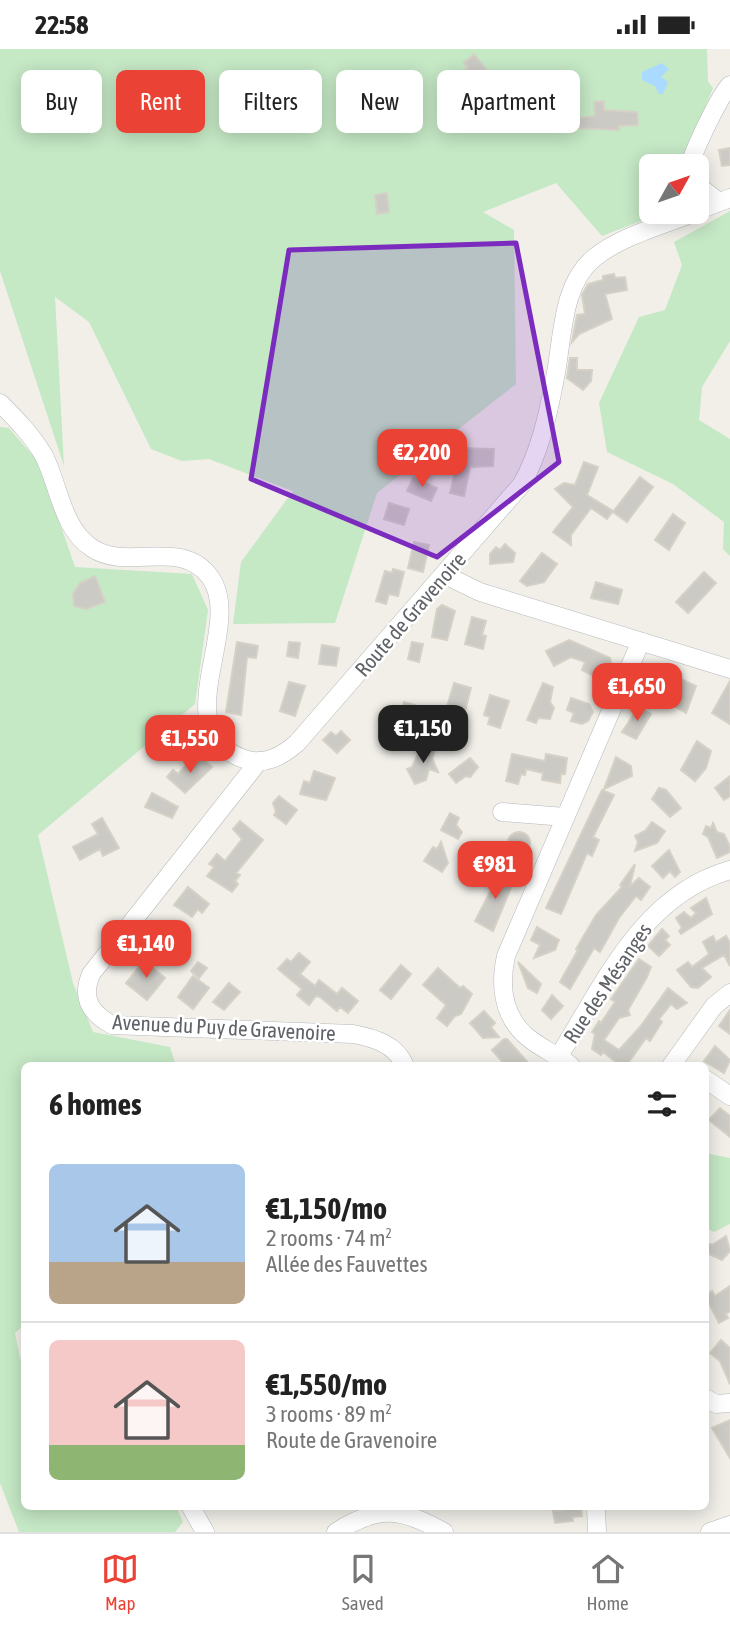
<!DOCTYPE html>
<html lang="en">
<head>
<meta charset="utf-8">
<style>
  body { margin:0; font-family:"Asap Condensed",sans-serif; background:#f2f2f2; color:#222; height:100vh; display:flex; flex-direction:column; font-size:26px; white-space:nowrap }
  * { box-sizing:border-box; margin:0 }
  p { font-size:23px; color:#767676 }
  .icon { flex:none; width:38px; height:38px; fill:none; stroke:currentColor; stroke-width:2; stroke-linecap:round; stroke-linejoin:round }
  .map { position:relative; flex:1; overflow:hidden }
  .details { position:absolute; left:21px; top:1013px; width:688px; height:448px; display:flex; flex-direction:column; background:#fff; border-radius:10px; box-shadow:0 4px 18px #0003 }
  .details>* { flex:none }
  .guide { position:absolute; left:21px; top:21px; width:690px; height:63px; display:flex; gap:14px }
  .needle { width:46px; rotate:50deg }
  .fabs { position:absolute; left:639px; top:105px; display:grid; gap:14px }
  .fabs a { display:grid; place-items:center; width:70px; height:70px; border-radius:10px; background:#fff; box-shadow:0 4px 18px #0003; font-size:35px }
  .price { position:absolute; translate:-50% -60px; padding:0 16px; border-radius:14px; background:#ea4335; color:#fff; font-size:23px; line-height:46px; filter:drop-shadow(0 2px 4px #0008) }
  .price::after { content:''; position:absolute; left:50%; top:42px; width:21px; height:16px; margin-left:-10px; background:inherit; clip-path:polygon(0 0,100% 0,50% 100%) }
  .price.selected { background:#222; color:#fff }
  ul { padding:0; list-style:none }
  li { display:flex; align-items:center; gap:21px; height:175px; padding:0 28px }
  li+li { border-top:2px solid #e0e0e0 }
  li span { display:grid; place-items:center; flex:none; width:196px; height:140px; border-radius:10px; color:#555 }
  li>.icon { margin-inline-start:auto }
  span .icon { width:84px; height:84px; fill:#fffc; stroke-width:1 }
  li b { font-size:30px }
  h2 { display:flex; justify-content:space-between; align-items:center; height:84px; padding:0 28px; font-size:30px }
  .pill { padding:0 24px; border-radius:10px; background:#fff; box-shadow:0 4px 18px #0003; font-size:24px; line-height:63px }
  .pill.selected { background:#ea4335; color:#fff }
  .status { display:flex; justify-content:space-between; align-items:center; height:49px; padding:0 35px; background:#fff; direction:ltr }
  .status svg { height:19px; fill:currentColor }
  .tab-bar { display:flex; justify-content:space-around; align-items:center; height:98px; border-top:2px solid #e0e0e0; background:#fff; font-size:19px; color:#767676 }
  .tab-bar a { display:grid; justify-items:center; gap:4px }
  .tab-bar .selected { color:#ea4335 }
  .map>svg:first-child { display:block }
</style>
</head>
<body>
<div class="status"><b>22:58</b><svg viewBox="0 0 49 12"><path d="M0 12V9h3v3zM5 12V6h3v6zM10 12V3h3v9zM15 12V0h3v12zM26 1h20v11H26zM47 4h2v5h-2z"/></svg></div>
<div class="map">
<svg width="730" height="1483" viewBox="0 0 730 1483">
  <rect width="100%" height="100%" fill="#f1efe8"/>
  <path fill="#c5e8c5" d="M0,0H707L708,33L713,39L681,117H651V163H664L602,187L556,134L483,163L514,181L516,335L377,444L335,574L233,575L241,513L293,442L209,410L182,412L151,400L89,273L55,248L64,417L0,222Z
    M730,162V292L702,338L699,371L730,390V507L723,500L724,473L673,435L607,403L599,354L639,268L665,261L682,216L674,193Z
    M0,378L9,379L39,414L75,518L192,525L208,561L195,655L38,786L73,934L93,983L170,998L176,1017H24V1276L15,1284L20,1309L24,1316V1458H176L183,1473L175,1483H19L0,1434Z
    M705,1104L730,1109V1175L714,1183L705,1179Z"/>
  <path fill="#aadaff" d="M662,14L669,20L661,28L668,33L663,45H659L655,37L642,31V23Z"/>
  <path fill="#cccac5" stroke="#d6d1c6" stroke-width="2" d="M474,5L486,20L467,40L456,28L468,18L464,14Z
    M604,52V61L637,63L638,76L619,77V81L573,79V70L595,67L594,53Z
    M730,99V116L722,117L719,101Z
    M387,144L389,163L377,165L375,146Z
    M614,225L615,229L625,228L627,241L605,245L612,270L579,285L572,293L577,266L585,265L582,246L588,235L603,231V227Z
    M570,309H577V321H592L591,332L583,341L567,329Z
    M458,399L494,400L493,417L470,418L464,447L450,444L455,423H451V412H458Z
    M584,413L598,418L587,446L613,462L607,470L591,459L571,486V496L553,483L573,458L555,440L564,434L575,436Z
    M640,428L653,438L627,473L613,463Z
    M413,429L437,439L431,452L407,442Z
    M389,454L409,460L404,476L384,470Z
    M673,465L685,474L669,501L655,491Z
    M414,493L429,496L423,523L408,519Z
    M505,495L515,504L513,513L490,515V505L496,498L500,501Z
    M542,504L557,515L544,533L527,537L520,532Z
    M393,520L404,523L398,547L389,545L386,555L376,552L385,522L392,524Z
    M704,523L716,534L688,564L676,553Z
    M95,527L105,553L86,560L74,557L73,545L80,534Z
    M596,533L622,541L618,555L591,549Z
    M442,556L455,562L447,591L432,588L437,560Z
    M472,568L486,572L482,586L486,587L483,600L465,595Z
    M569,591L610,609L611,614L605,622L598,618L593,627L582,621L585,613L571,608L554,617L546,602Z
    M237,593L258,597L256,609L247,608L241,666L226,663Z
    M289,593L300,594L298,609L287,607Z
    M412,593L423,595L419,613L408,610Z
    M322,596L339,599L336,617L319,615Z
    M650,621L680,636L683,631L696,637L686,664L671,655L674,649L644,634Z
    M730,632V675L712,664Z
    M289,633L305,637L295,667L280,662Z
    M454,634L471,639L462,674L444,668Z
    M543,634L553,638L550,653L554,659L550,670L538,669L536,674L527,671Z
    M490,646L509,652L500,679L488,675L490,668L484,666Z
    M571,649L589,655L593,663L588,672L582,675L571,672L574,664L567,661Z
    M404,653L427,660L422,677L399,672Z
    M638,659L651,665L636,690L622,683Z
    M341,682L350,691L337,704L323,691L331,683L336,687Z
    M697,692L711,702L706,719L695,732L681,721Z
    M422,696L435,701L432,709L438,723L429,720L426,731L415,735L407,720L412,718Z
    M512,705L545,712L546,705L567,709L565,725H561L560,734L542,731L543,724L526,720L525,726L521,725L518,735L506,732Z
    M200,708L212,718L185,744L167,728L173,721L178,725L187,715L191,718Z
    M616,708L631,717L632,727L604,740Z
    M470,709L478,718L470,728L466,727L456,734L449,725Z
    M314,722L335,729L326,751L300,745L304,732L310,734Z
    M730,727V747L724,751L715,739Z
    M659,739L666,741L681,759L670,768L652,750Z
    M602,741L614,746L593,788L599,791L592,807L587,804L561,865L546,859Z
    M152,744L178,758L172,769L145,758Z
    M279,747L297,761L286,775L274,766L276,763L273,754Z
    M450,764L459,769L456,776L462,783L458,790L441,781Z
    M102,769L119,799L103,807L100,800L80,811L73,798L98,785L92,775Z
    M240,772L263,791L236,824L240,826L235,832L238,835L232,843L207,827L214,818L209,815L217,805L225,812L242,790L233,780Z
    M652,773L665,782L657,794L635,802L638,793L635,787L645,782Z
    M713,774L717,783L724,785L730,798V803L717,809L708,788L703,785L706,777L711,779Z
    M508 794a11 11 0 1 1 22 0a11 11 0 1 1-22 0Z
    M441,793L448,814L442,823L424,812L433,798L437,800Z
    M669,801L680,823L675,828L670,822L663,829L652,817Z
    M635,815L630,837L639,829L650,838L641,851L636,847L619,869L600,903L594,899L570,940L560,933L578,901L576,900L596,866L622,838L620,836Z
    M501,822L515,829L493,882L475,872Z
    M188,838L209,855L202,864L198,860L192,868L174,856Z
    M706,849L712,865L681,885L679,882L682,879L676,869L684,863L691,869L696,864L691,859Z
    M156,872L183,888L176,897L182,901L173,912L145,885Z
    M537,878L559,891L555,901L534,909L540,896L531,891Z
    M662,880L669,887L665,891L670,896L659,907L648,897Z
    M713,887L716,893L726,887L730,894V917L724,906L702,919L711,928L698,939L691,938L677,921L688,913L692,918L709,905L703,893Z
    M299,904L310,913L300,925L315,937L319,931L337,945L342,939L358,952L348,964L340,958L337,962L320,948L316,947L309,956L297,946L302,940L278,920L287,910L291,913Z
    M639,910L651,918L647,928L628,961L630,966L619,969L604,991L619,1001L640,978L668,939L687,954L677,960L671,955L659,970L662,973L650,992L646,989L626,1017H621L603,1003L601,1006L592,1000L595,985L592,983L599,972L601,974L615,953L611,950Z
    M144,912L165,929L147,951L126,934Z
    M198,913L207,919L199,929L191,922Z
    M518,913L541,935L537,944L528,939Z
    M401,916L411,925L391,950L380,941Z
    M438,919L460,939L463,937L472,945L461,965L455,967L447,977L437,969L446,956L423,936Z
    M193,927L209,939L193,960L178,948Z
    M229,934L240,943L224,961L213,953Z
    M552,946L563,957L551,970L542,961Z
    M730,961V985L719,977Z
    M484,962L495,974L491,978L499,988L483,989L470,974Z
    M504,990H507L531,1017H506L492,1001Z
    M715,997L730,1011L724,1024L704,1012Z
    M720,1059L730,1067V1088L709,1071Z
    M726,1187L730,1202L722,1211L705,1203V1193L712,1196Z
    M730,1237V1262L726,1265L728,1269L719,1274L705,1247L712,1242L715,1247Z
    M721,1291L730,1299V1335L720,1312L710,1304Z
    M730,1371V1409L712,1379Z
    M563,1458H581L582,1467L572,1468L573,1472L555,1474L553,1462L564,1461Z"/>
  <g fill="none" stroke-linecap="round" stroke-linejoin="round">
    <g stroke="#b5b8bc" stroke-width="19">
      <path id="minor" d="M690,117C693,102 720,46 730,36
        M696,135L719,153
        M696,162L730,149
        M0,354C16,370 32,386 44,407C59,436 62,480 92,499C128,523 181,488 210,528C246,577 163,681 244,710C265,717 282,707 297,694L522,435C540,402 548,366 555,329C563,290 561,236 594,209C621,187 663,176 696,163
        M445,526L480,543L730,620
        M259,712L91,925C81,949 90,964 112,976L353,985C374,989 396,995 405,1017
        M502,763L565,768
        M559,1007C604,935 642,846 730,821
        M571,1017C557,1005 537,998 524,985C502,964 500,934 506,907L640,594
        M671,1017L714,957L730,944
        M705,1030L730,1047
        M705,1349L716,1355L730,1354
        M191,1458L205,1483
        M596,1458L597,1483
        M336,1483C379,1456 401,1459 444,1483
        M710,1483L730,1476"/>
    </g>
    <use href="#minor" stroke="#fff" stroke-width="18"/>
  </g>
  <path fill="#7b2cbf" fill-opacity="0.2" stroke="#7b2cbf" stroke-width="5" stroke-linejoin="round" d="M516,194L559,413L437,508L251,430L289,201Z"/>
  <g text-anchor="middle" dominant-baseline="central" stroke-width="5" stroke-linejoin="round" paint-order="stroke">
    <g font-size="21" fill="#5f6368" stroke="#fff">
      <text transform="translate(410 565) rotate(-49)">Route de Gravenoire</text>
      <text transform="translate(607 934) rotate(-56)">Rue des Mésanges</text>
      <text transform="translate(224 978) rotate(3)">Avenue du Puy de Gravenoire</text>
    </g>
  </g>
</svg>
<div class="fabs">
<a><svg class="needle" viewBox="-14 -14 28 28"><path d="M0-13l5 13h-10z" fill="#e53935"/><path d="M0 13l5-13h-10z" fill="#767676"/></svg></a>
</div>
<b class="price" style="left:422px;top:440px">€2,200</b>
<b class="price" style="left:637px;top:674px">€1,650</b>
<b class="price selected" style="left:423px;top:716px">€1,150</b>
<b class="price" style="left:190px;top:726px">€1,550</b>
<b class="price" style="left:495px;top:852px">€981</b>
<b class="price" style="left:146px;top:931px">€1,140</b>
<div class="guide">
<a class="pill">Buy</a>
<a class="pill selected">Rent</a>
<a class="pill">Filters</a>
<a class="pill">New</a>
<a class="pill">Apartment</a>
</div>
<section class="details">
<h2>6 homes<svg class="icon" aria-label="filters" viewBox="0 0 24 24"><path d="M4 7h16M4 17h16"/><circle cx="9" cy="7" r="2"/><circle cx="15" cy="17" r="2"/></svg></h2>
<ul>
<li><span style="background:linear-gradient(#a9c7e8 70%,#b9a48a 0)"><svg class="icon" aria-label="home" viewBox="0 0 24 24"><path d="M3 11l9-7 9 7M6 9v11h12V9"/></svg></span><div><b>€1,150/mo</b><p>2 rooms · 74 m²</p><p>Allée des Fauvettes</p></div></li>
<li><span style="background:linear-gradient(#f6c9c9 75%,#8fb573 0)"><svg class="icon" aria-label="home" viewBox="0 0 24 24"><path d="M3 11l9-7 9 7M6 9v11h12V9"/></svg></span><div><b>€1,550/mo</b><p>3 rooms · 89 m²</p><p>Route de Gravenoire</p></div></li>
</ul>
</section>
</div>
<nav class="tab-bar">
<a class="selected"><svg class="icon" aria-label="map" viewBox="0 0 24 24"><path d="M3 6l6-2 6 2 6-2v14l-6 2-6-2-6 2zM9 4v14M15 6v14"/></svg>Map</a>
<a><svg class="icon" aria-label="saved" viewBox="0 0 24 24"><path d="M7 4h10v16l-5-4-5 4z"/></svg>Saved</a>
<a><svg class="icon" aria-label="home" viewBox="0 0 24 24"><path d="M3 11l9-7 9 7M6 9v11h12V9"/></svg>Home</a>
</nav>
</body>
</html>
